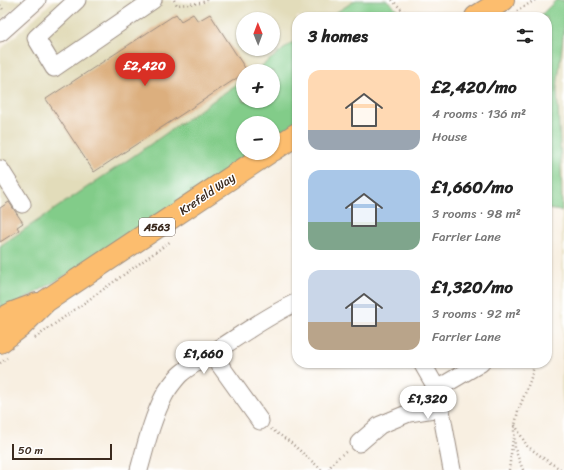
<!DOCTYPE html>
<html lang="en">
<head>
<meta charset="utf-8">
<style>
  body { margin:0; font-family:Sriracha,sans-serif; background:#f2f2f2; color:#222; height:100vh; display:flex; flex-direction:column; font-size:15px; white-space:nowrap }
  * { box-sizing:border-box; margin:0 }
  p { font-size:13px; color:#767676 }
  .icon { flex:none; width:22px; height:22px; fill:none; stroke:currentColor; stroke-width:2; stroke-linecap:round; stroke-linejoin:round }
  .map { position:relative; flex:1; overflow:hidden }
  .side { position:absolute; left:292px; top:12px; width:260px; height:356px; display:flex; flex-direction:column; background:#fff; border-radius:16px; box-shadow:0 1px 3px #0004 }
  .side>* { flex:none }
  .needle { width:26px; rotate:359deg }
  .tools { position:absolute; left:236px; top:12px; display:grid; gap:8px }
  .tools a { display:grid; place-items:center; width:44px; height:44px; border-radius:50%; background:#fff; box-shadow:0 1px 3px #0004; font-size:20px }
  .scale { position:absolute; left:12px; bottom:10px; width:100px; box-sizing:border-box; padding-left:4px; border:2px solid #3b2a1e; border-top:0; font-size:11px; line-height:14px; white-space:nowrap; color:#3b2a1e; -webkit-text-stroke:3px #fff; paint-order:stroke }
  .price { position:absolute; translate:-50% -34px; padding:0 9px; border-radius:14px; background:#fff; color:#222; font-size:13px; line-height:26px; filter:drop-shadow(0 1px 2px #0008) }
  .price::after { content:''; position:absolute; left:50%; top:24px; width:12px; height:9px; margin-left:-6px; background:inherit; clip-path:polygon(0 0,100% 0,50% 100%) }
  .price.selected { background:#d93025; color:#fff }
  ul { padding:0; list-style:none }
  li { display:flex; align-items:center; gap:12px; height:100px; padding:0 16px }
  li span { display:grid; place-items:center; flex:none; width:112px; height:80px; border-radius:12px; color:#555 }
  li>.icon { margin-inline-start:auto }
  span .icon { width:48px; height:48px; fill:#fffc; stroke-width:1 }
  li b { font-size:17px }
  h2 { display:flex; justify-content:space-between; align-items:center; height:48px; padding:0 16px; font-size:17px }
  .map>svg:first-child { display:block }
</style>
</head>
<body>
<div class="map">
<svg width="564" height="470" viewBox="0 0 564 470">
  <rect width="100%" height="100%" fill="#fff"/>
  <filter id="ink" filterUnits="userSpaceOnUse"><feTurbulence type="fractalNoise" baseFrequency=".025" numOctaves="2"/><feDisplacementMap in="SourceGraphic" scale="8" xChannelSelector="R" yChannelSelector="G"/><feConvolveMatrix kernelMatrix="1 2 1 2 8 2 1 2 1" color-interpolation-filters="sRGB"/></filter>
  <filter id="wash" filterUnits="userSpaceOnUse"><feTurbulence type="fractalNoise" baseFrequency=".012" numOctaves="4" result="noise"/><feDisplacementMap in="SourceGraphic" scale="16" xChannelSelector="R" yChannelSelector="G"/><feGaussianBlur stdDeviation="0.9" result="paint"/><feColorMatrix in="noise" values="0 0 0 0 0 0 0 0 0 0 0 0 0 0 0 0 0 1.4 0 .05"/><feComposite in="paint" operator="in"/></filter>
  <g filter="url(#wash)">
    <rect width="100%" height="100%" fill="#f8efe1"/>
    <path fill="#e2dcba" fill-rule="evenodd" d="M0,0H24L0,20Z
      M54,0H172L173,2L203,4L211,0H356L329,17H297V39L255,71H243V80L234,87L0,246V50ZM243,19H273V49H243Z
      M564,28V418L561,389L563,324L561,165L557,89Z"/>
    <path fill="#82cc89" stroke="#5e7b54" d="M356,0H387L405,17H329Z
      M556,0H564V28L557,89L561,165L562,211L547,209V17H539Z
      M297,39V125L273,141V123H243V153H256C172,208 89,266 0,312V246L132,157L243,80V101H273V71H255Z"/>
    <g id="blocks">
      <path fill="#dcaf7e" d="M176,14L181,21L193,14L198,21L210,14L247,71H243V74L94,172L46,99Z
        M9,202L23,223L17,227L19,230L0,242V208Z"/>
    </g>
  </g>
  <g filter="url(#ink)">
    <use href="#blocks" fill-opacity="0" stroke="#9a8c80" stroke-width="1"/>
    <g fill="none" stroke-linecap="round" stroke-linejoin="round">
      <g stroke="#9a8c80" stroke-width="19">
        <path id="minor" d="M77,0L36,38L54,68L153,0
          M0,33L37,0
          M0,169L22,204
          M212,354L260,421
          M422,363L437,389L452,470
          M437,389L481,363
          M359,443L380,425L409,413L440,408
          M139,470C146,445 152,419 164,396C167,390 178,375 183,372C192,364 204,359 214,352C241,335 267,316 297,302"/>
      </g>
      <g stroke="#9a8c80" stroke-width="24">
        <path id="highway" d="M476,17L503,0
          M273,150L297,134
          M0,320L13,313L37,304
          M0,342L21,326L46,301L268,153"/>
      </g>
      <path stroke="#9a8c80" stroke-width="2.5" stroke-dasharray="1 3" stroke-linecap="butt" d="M174,0L177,5L201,3L207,0
        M392,0L409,17
        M0,5L4,11
        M517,11L535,0
        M297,276V281
        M35,338L171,241
        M0,363L7,358
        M515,425L527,446L549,462L562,470
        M271,429L290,442L322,470
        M329,470C332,461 340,456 347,451
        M509,470L513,438
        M523,470L515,449L514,430L518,411L530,381L535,363"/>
      <use href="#minor" stroke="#fff" stroke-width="17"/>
      <use href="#highway" stroke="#fcbd6e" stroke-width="22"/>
    </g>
  </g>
  <g text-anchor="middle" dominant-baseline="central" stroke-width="3" stroke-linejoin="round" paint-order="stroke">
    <rect fill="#fff" stroke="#766a62" stroke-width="1" x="139" y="218" width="36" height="18" rx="3"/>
    <g font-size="11" font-weight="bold" fill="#3b2a1e">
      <text x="157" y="227">A563</text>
    </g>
    <g font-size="12" fill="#3b2a1e" stroke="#fff">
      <text transform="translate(207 194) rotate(-34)">Krefeld Way</text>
    </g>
  </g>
</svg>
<div class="tools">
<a><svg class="needle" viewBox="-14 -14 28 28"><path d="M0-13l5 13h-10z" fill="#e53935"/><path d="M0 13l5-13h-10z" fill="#767676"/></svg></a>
<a>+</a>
<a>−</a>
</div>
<div class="scale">50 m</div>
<b class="price selected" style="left:145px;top:87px">£2,420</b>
<b class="price" style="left:204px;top:375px">£1,660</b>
<b class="price" style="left:428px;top:420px">£1,320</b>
<section class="side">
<h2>3 homes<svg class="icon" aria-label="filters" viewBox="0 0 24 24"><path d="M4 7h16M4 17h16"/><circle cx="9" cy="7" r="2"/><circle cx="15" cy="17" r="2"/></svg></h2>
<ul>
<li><span style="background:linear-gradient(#ffd9b3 75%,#9aa5b1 0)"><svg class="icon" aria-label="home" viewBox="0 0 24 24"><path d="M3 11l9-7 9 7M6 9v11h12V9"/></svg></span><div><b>£2,420/mo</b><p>4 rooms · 136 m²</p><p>House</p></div></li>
<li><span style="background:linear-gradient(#a9c7e8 65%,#7fa58c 0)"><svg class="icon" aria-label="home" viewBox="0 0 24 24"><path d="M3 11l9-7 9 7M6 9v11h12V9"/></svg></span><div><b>£1,660/mo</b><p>3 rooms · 98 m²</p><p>Farrier Lane</p></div></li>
<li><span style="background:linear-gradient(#c9d6e8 65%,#b9a48a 0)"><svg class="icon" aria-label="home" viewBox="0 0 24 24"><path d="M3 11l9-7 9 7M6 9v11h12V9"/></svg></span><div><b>£1,320/mo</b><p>3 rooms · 92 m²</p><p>Farrier Lane</p></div></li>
</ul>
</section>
</div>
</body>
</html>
